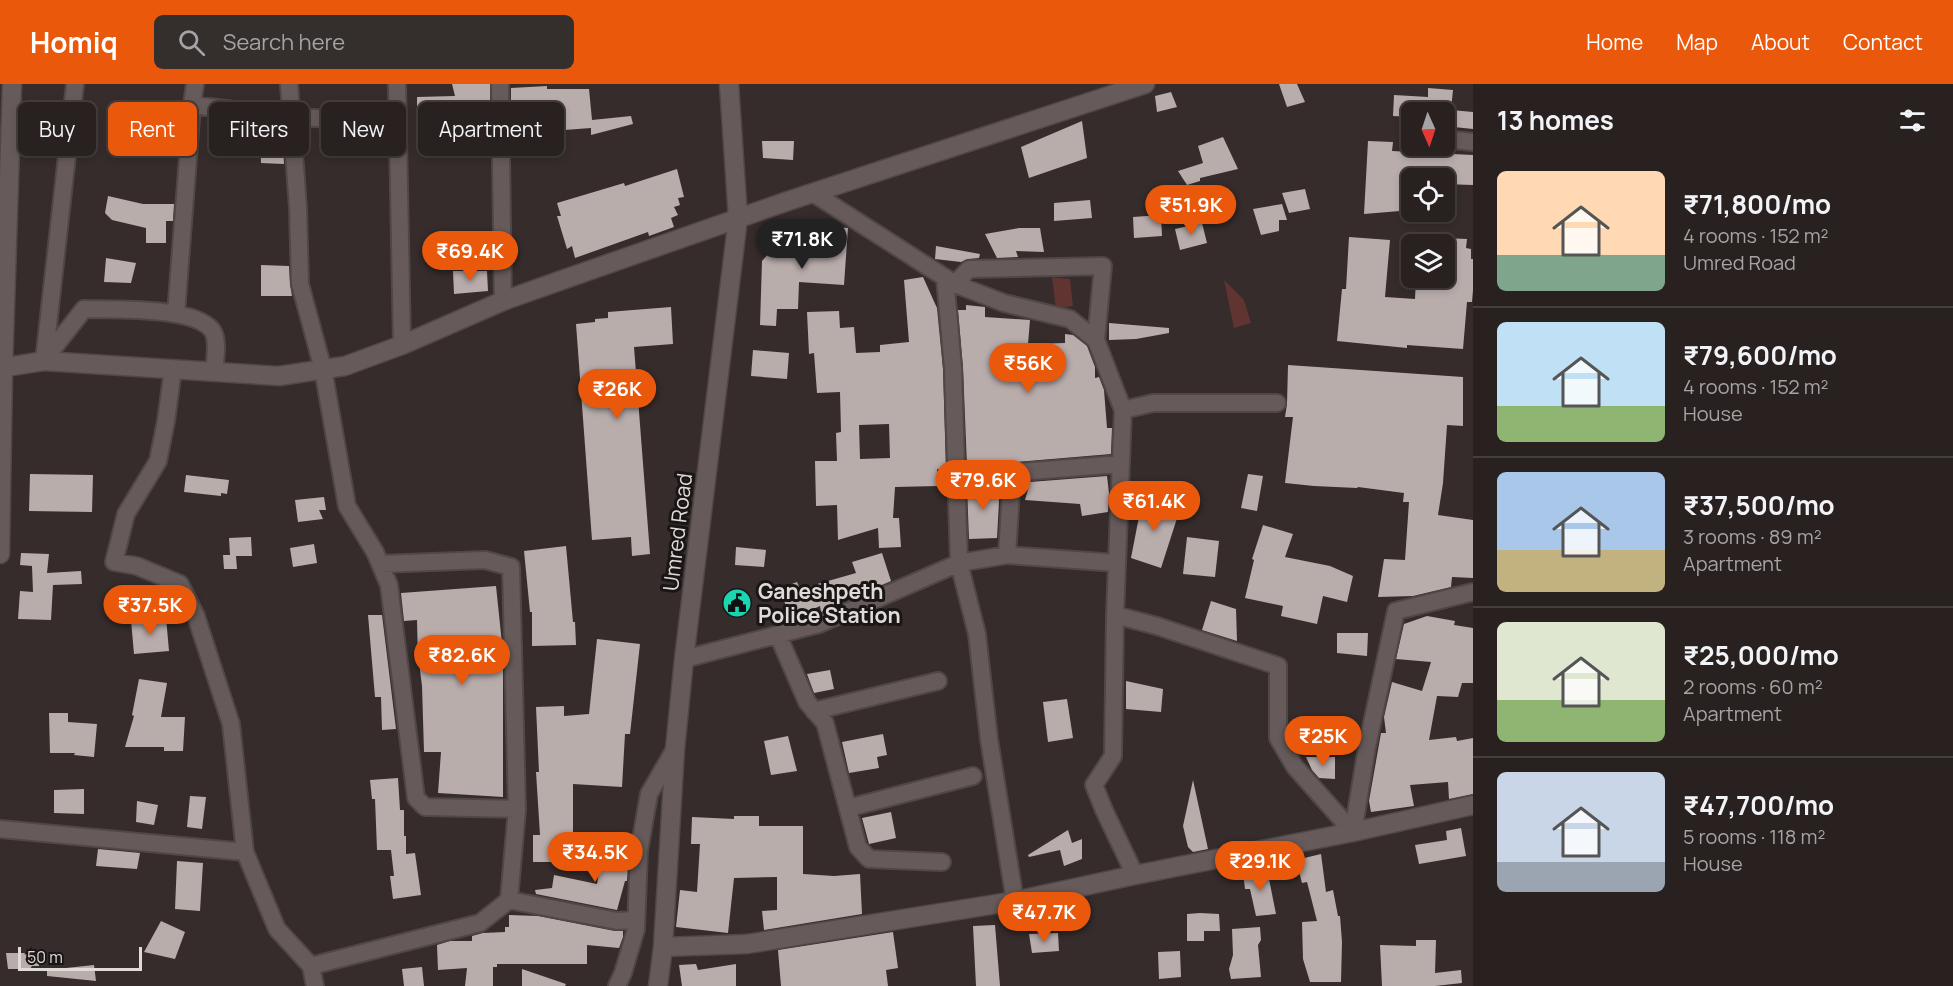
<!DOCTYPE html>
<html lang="en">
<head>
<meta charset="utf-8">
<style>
  body { margin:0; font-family:Manrope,sans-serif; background:#342e2d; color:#f1f3f6; height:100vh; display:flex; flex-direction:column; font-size:22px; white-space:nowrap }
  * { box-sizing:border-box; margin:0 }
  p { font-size:20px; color:#a5a3a5 }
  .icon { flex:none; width:33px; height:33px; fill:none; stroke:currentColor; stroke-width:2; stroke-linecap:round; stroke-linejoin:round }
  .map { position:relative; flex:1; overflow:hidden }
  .sheet { display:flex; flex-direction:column; background:#282120; width:480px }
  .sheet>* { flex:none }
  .banner { position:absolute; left:18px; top:18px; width:570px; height:54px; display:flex; gap:12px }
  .needle { width:39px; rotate:177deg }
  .buttons { position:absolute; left:1401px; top:18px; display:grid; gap:12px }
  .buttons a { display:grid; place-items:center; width:54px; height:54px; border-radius:9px; background:#282120; box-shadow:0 3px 9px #0003,0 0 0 2px #443e3e; font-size:30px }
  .scale { position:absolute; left:18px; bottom:15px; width:124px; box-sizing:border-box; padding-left:6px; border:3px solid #e0dad9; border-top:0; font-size:16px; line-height:21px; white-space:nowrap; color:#e0dad9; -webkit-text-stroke:4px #1a1615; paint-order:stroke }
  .price { position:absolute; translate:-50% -51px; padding:0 14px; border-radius:21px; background:#ea580c; color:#fff; font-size:20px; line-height:39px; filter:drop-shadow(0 2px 3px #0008) }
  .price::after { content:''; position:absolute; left:50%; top:36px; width:18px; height:14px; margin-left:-9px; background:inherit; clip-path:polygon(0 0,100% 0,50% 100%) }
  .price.selected { background:#222; color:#fff }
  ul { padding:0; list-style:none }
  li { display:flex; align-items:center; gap:18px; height:150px; padding:0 24px }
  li+li { border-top:2px solid #443e3e }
  li span { display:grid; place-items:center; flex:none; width:168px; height:120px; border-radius:9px; color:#555 }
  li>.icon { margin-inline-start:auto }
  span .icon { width:72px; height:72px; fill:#fffc; stroke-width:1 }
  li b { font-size:26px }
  h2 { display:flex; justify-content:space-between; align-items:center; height:72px; padding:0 24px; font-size:26px }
  .pill { padding:0 21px; border-radius:9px; background:#282120; box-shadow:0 3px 9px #0003,0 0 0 2px #443e3e; font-size:21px; line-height:54px }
  .pill.selected { background:#ea580c; color:#fff }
  header { display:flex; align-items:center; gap:36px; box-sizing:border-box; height:84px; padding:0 30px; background:#ea580c; color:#fff }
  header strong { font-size:28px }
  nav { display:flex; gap:33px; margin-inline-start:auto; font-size:21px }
  .search { width:420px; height:54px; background:#342e2d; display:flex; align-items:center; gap:15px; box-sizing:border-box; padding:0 21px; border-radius:9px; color:#a5a3a5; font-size:22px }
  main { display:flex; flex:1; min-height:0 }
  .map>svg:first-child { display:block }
</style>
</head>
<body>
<header>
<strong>Homiq</strong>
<div class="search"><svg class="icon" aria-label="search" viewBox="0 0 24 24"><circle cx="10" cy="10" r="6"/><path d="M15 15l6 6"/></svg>Search here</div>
<nav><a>Home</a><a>Map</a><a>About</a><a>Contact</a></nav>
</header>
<main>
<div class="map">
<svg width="1473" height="902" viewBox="0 0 1473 902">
  <rect width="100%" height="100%" fill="#352c2b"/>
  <path fill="#5f3431" d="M1052,193L1070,195L1073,222L1056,225Z
    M1224,196L1244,216L1251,239L1234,244Z"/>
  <path fill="#b9adac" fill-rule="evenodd" d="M452,0H490V30L484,31L483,38H449V40L417,43V13L455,12Z
    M1279,0H1297L1305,18L1287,23Z
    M547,2V5H589L592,36L631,32L633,40L591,51V44L511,50V43L518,27L511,28V4Z
    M1428,4L1453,6L1451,26L1473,28V45L1444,42V28H1412V33L1393,32L1394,11L1428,13Z
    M1171,8L1177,23L1157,28L1155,12Z
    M132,28L153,29V51L131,49Z
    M1082,37L1087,74L1029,94L1021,63Z
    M260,43L282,45L284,80L261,79Z
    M1223,53L1238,85L1200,94V97L1187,101L1178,87L1203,79L1198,62Z
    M762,57H794L793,76L763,74Z
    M1368,57L1393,58L1392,67L1473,71V101L1444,100V94H1412V126L1364,130Z
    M677,85L684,113L678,114L680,121L674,123L678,131L671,134L674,143L649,152L648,148L575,174L572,162L567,165L557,132H561L557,119L624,99L625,102Z
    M1305,105L1310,125L1289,129L1282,109Z
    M108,112L143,120H174L173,137H166V159H146V144L112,136L105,129Z
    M1090,116L1092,134L1054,137V119Z
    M1282,120L1287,136H1279V147L1261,151L1253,125Z
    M1161,131L1162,152L1134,154L1133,133Z
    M1202,139L1207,159L1180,166L1175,145Z
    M813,141L848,144L844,201L799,198L798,225H777L776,242L760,241L762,177L769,169L784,162L811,163Z
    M1019,144H1040L1044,168L1016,167L1018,173L997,174L985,150Z
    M1349,153L1390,156L1385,213L1415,215L1416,194H1444V154L1467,155L1466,164L1471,165V175H1473V206L1472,218H1467L1463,265L1407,261V264L1337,257L1342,205H1346Z
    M936,162L980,170L979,174L968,175L961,178L935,175Z
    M106,174L136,179L131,199L104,198Z
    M261,181L289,182L290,200L292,212H261Z
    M453,187H487L488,207L454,210Z
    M923,193L937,224L943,285L946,385H937L938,402L895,403L893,434H899L901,463L879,464L878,444L838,456L837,421L816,422L815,377H837L836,349L841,348L840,308L817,309L814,269L809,270L807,228L839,227L840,244L854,243L856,269L880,268V261L909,258L904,196ZM889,340L890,374L860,375L859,341Z
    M966,221L985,223V233L1030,236L1028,260L1065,259V250L1073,251L1087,262L1095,283V294L1099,293L1104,306L1107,344H1112L1111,370L967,382L963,284L958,226H966Z
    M671,223L673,260L634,263L650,470L632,472L631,453L592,456L576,240L595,238V235L608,234V228Z
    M1109,239L1169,244V249L1136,255L1109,256Z
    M753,266L789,269L787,295L751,292Z
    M1288,281L1463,293V342L1447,341L1443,399L1438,431L1473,436V494L1452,493L1451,503L1413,512L1378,513L1384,475L1405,476L1409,418H1403L1404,409L1358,403L1357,404L1314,402L1285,399L1293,333H1285L1287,320Z
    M30,390L93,391L92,428L29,427Z
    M1248,390L1263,392L1257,427L1241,424Z
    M186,391L229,396L227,410L221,409V412L184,408Z
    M1107,392L1109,409L1108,428L1082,432L1080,420L1025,416L1030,398Z
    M1000,400L997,454L969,455L967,403Z
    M1143,412L1180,425L1161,484L1131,474Z
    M324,413L326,426H319L323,435L298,438L295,416Z
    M1263,441L1293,450L1285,473L1330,482L1353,492L1347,518L1323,512L1317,540L1281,532L1283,522L1245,514L1254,476L1252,475Z
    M251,453L252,472H236L237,485H224L223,471H230L229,454Z
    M1187,453L1219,457L1215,493L1183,490Z
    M314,460L317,479L293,483L290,464Z
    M566,462L573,538H575L576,561L532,562V528H530L524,467Z
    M736,463L766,466L764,483L735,481Z
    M21,469L49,470L47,489L81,487L82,500L53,501L51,536L18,535L20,507L33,508L32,482L20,481Z
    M882,469L891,497L875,504L874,501L840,511L842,518L821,528L820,522L792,535L784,517L787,502L797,498L800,505L856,489L852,478Z
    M496,502L503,569V713L438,709L441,668H424L422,602L419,578H418L417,536L404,537L401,509Z
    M1211,517L1236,525L1237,557L1202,546Z
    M368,531H382L396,645L382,646L381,613H375Z
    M1427,532L1455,537L1454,541L1473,544V599H1462L1458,613L1437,612L1429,656L1456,653L1457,657L1473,654V710L1449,715L1448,698L1410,701L1414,722L1371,728L1369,717L1381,649H1386L1384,633L1392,598L1422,607L1431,578L1396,575L1404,540Z
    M166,533L169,567L134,570L131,536Z
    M1337,549H1368L1367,572L1337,569Z
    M597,555L640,560L630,650H625L622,703L573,700V764H565V778H533V751H540L536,688H539L536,623L564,622V632L589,630Z
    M830,586L834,605L814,609L807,590Z
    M139,595L167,599L161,633H185L183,667H164V663H125L134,632L132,631Z
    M1126,597L1163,605L1161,628L1126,625Z
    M1067,615L1073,654L1048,658L1043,618Z
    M49,629H68V638L97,640L94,673L74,671L75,669H50Z
    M883,650L887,671L877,673L879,684L849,689L842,658Z
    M788,652L797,687L771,691L764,657Z
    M1306,673H1335V695L1319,694L1312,686Z
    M398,694L400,726H404V752H406V770L415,769L421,811L393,815L390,792H394L391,766H377L375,715H372L370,696Z
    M1193,696L1208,765L1193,768L1188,763L1183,742Z
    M84,705V730L54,729V706Z
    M190,712L206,713L202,745L187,743Z
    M137,717L158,721L154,741L136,738Z
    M891,728L896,754L869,760L862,734Z
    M734,732H759V742H803V790L834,792L860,790L862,830L764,846L762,827L777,826V793L734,794L728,849L676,843L680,806L697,808L700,760H691L692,733L734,735Z
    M1461,744L1466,772L1419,780L1415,761L1447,756L1446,747Z
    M1068,746L1072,759L1082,755V775L1064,782L1060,766L1029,773L1028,771Z
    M604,762L629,766L627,797H625L617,826L536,810L535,806L552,804L554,791L597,800Z
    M98,765L140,769L137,785L96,782Z
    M1321,770L1326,808L1333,806L1338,832H1340L1342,858L1341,898H1310L1303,875L1302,838L1317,837L1307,798L1302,799L1296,776Z
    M177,777L203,779L200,827L175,825Z
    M1267,785L1276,830L1256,832L1250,805H1245L1243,789Z
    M1085,817L1087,835H1062L1061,821Z
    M1200,829L1219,830L1220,847H1204V857H1187V830Z
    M509,831L538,832L615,847H623V853L619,864L587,861V880H497V883H493V902H465L467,884L438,886L437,861L450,857H472V852L483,849L505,848V843H509Z
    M161,837L185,848L175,875L144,868Z
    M995,841L1000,902H976L973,842Z
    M1260,843L1261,856L1258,861L1261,893L1231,895L1229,885L1233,871L1232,845Z
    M893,848L898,884L886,886L888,902H781L778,866Z
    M1058,849L1059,867L1032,869L1029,850Z
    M1416,856H1436L1435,889L1461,886L1462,899L1435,902H1382L1380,861L1416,862Z
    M1180,867L1181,893L1159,895L1158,868Z
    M6,869H38L39,882H32L30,885H8Z
    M696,880L698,886L736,880V902H682L679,881Z
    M94,881L96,897L47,892V886Z
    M422,883L424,902H404L402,885Z
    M522,885L566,900L565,902H522Z"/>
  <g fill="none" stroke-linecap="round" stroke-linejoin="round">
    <g stroke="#504847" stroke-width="20">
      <path id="street" d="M289,0L298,124L300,200L323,285L347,422L375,468L389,501L416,714L425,723L517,725
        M397,0L402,261
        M500,0L503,217
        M192,21L292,33L398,38
        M1444,55L1473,58
        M813,109L955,200L1004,219L1070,235L1096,256L1123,326L1115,531L1113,672L1094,701L1104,726L1135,791
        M945,194L953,284L959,479L977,550L989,655L1015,817
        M955,200L969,185L1103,182L1096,256
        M176,230L192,21L195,0
        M44,276L84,225C113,226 193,222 212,246C219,256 215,276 214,288
        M44,277L75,0
        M173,285L166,337L158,377L126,430L114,478L137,482L180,500L196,532L231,640L245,768L277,845L311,882L315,902
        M1123,326L1153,319H1277
        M956,393L1121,380
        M1007,471L1012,389
        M1115,531L1157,542L1278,582V654L1295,683L1353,748L1367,663L1396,527L1473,508
        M778,551L807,618L825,639L858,763L869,775L942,778
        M684,575L819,540L959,479L1007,471L1117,479
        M814,627L938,597
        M848,724L973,692
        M0,745L245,768
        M509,816L617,837L636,836
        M311,882L480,839L509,816L517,725L511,483L485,476L380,480
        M617,902L623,889L636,845L639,767L649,710L675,665"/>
    </g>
    <g stroke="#504847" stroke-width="21">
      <path id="secondary" d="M0,284L44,277L279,292L345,282L402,261L503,217L562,196L785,118L1145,0
        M0,470L3,284L12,0
        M663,863L747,860L1015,817L1135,791L1353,748L1473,721
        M658,902L663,863L675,665L684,575L738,134L729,0"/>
    </g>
    <use href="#street" stroke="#665b5a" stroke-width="16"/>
    <use href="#secondary" stroke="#665b5a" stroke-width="18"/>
  </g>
  <defs>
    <g id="civic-disc" transform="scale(1.5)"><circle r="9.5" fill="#1bd5b1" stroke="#1a1615"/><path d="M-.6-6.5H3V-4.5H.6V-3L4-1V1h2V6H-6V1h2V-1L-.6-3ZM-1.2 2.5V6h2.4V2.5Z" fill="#111"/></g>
  </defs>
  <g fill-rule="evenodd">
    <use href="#civic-disc" x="737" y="519"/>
  </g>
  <g text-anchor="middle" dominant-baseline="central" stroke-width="6" stroke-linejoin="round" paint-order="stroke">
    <g font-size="21" fill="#e0dad9" stroke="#1a1615">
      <text transform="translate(677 448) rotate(-83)">Umred Road</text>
    </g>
    <g font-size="21" font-weight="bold" fill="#e0dad9" stroke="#1a1615" text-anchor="start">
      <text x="758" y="507">Ganeshpeth<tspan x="758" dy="24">Police Station</tspan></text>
    </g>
  </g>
</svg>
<div class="buttons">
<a><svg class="needle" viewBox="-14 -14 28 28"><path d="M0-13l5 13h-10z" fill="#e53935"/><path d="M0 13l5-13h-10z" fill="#a5a3a5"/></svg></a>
<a><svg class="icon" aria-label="locate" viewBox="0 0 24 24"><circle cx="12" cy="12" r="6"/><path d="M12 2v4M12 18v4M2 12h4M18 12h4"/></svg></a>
<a><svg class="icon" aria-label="layers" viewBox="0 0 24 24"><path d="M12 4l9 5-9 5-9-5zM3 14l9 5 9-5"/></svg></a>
</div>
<div class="scale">50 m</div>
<b class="price" style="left:1191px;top:152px">₹51.9K</b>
<b class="price selected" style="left:802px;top:186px">₹71.8K</b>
<b class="price" style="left:470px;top:198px">₹69.4K</b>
<b class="price" style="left:1028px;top:310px">₹56K</b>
<b class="price" style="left:617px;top:336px">₹26K</b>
<b class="price" style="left:983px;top:427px">₹79.6K</b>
<b class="price" style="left:1154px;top:448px">₹61.4K</b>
<b class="price" style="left:150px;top:552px">₹37.5K</b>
<b class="price" style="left:462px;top:602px">₹82.6K</b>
<b class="price" style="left:1323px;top:683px">₹25K</b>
<b class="price" style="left:595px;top:799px">₹34.5K</b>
<b class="price" style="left:1260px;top:808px">₹29.1K</b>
<b class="price" style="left:1044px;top:859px">₹47.7K</b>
<div class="banner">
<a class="pill">Buy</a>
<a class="pill selected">Rent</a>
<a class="pill">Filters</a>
<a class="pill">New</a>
<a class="pill">Apartment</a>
</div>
</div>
<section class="sheet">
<h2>13 homes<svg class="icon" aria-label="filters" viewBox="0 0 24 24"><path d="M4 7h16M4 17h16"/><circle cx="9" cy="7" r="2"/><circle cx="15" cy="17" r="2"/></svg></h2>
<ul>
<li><span style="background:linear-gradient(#ffd9b3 70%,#7fa58c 0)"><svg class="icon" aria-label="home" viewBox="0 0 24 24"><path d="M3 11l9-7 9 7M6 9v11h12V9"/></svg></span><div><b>₹71,800/mo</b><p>4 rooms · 152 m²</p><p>Umred Road</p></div></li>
<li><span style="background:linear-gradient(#bfe0f5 70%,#8fb573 0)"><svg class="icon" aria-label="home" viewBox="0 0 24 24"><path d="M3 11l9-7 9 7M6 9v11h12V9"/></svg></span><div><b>₹79,600/mo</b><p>4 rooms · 152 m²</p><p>House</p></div></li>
<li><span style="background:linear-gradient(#a9c7e8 65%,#c2b280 0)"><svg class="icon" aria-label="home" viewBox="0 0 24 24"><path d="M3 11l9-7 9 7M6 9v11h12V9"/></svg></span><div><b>₹37,500/mo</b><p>3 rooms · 89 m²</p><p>Apartment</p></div></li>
<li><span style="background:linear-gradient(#dfe7d0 65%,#8fb573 0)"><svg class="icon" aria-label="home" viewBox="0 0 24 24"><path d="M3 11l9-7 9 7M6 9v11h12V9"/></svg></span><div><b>₹25,000/mo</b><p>2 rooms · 60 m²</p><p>Apartment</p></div></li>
<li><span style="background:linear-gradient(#c9d6e8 75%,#9aa5b1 0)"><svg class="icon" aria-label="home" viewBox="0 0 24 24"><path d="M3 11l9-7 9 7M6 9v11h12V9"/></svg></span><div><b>₹47,700/mo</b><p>5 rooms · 118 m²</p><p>House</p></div></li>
</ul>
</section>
</main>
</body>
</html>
